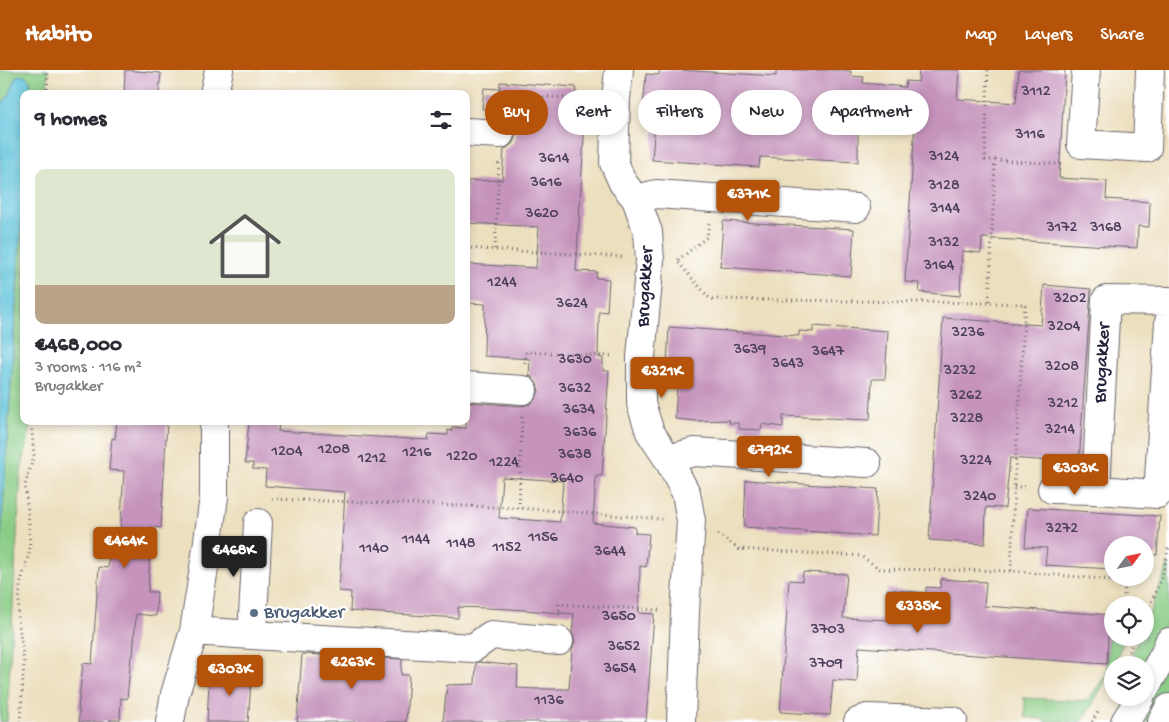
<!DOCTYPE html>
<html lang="en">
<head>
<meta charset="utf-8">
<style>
  body { margin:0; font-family:"Gochi Hand",sans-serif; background:#f7f7f7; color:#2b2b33; height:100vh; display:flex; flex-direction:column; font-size:19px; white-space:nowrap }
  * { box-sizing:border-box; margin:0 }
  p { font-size:16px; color:#7c7c81 }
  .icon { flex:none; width:28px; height:28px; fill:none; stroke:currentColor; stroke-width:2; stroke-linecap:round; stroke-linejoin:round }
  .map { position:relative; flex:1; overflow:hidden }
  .panel { position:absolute; left:20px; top:20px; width:450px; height:335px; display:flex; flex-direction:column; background:#fff; border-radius:10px; box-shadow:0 2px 8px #0003 }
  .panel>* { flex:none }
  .top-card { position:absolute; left:485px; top:20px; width:475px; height:45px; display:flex; gap:10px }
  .needle { width:32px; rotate:57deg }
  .buttons { position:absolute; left:1104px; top:466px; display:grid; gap:10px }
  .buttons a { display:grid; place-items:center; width:50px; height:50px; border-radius:50%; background:#fff; box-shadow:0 2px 8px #0003; font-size:25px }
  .price { position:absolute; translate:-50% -42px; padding:0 11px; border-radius:5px; background:#b45309; color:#fff; font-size:16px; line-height:32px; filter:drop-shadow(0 1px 2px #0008) }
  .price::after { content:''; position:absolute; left:50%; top:30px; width:15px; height:11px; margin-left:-8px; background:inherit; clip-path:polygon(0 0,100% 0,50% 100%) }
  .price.selected { background:#222; color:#fff }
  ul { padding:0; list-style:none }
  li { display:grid; align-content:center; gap:10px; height:265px; padding:0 15px }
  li+li { border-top:1px solid #e1e1e2 }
  li span { display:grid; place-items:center; height:155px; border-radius:10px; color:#555 }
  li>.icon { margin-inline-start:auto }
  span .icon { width:90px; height:90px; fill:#fffc; stroke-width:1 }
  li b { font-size:21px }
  h2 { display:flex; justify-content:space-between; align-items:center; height:60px; padding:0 15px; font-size:21px }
  .chip { padding:0 18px; border-radius:22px; background:#fff; box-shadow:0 2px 8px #0003; font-size:18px; line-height:45px }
  .chip.selected { background:#b45309; color:#fff }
  header { display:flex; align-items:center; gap:30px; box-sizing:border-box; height:70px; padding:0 25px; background:#b45309; color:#fff }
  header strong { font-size:24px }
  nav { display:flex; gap:28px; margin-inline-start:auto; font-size:18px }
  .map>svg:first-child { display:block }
</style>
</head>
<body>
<header>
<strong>Habito</strong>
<nav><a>Map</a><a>Layers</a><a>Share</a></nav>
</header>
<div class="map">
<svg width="1169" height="652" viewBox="0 0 1169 652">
  <rect width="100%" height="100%" fill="#fff"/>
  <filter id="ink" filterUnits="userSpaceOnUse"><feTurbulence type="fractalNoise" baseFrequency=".02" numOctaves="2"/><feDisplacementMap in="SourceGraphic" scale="10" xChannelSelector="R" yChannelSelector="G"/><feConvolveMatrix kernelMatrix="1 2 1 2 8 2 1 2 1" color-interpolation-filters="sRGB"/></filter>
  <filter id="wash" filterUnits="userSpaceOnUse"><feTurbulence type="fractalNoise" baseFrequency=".0096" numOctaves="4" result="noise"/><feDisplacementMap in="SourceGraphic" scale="20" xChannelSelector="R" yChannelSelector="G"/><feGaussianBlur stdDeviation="1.12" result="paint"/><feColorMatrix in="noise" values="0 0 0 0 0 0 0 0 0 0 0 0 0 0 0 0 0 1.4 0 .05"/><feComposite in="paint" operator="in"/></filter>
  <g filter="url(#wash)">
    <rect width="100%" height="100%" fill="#ecdfbe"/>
    <path fill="#89cc85" stroke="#567760" d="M0,0H48L47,24H30V10L16,7L10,23L0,37Z
      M24,113V351H31V356L21,402L14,515L7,652H0V481Z
      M1169,493V547L1151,588L1145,595H1127L1139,568H1145V555Z
      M1109,566H1112V568H1126L1101,619L1082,652H1045L1043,649L1025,647V630L1023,628L1087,631L1106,605Z
      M1169,586V620L1152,652H1134Z"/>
    <path fill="#5dc3db" stroke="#40728b" d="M18,5L26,6L30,11V24H24V113L0,481V37L10,23L16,7Z"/>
    <g id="blocks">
      <path fill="#c593bc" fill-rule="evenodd" d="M125,0L161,3L159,24H124Z
        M659,0H679L776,6V0H841L851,1V6L864,7L863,13L905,17L906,11L918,12L919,0H959L957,29L1016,33L1019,0H1065L1059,108L1107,111L1106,129L1150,132L1149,157L1138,156L1137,178L982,168L981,183L962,181L960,226L919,222L920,213L905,212L916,37L862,34L861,41H858V92L760,87L759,97L652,90L656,38L643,37L646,4L659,5Z
        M500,12L576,17L575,34H586L576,201L597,202L596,208L609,209L607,242L599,241L598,287L603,288V301H609L602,406H596L593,453L635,457V463L649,464L646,497L640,496L639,543L654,544L646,652H443L447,615L475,614L476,593L477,592L518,596L517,618L538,619H569L572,580L575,572L572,562L574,544L510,539L458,537V548L350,541L351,522L339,521L345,422L265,416L266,400L253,399V393H245L249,352L279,354L278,361L428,370L429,364L448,365V360L452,361V357L466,358V332L522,336L530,334L536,328L539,321L537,314L532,307L529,306L530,289L484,286L485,234L466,233V194L536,198L539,157L466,153V115H468V111L502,110L504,79L507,78L513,73L516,65L514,57L509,51L506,50L507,41L482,39L484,18L500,19ZM502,407L563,411L560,452L499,448Z
        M723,151L854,159L851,206L720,197Z
        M1044,215L1091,219L1079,393L1010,388L1005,438L986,437L985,474L929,470L943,248L1041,255Z
        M813,256L888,261L885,309H872L870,350L783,346V357L762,354L761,360L739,359V353H729L730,350L696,351L675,349L678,297L667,296L669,257L799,266V261L813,262Z
        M117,351H167L161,458L151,457L148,522H157L156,546L136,544L133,586H131L127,629L121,628L120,650H110V652H79V639H78L83,593L92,594L99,497L108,498L110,464L120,465L124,401L109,400L112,368L115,369Z
        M746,410L878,419L875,466L744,457Z
        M1028,438L1160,446L1157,485L1145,484V475H1112V508H1132V512L1110,511L1111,499L1045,495L1047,478L1025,477Z
        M803,502L847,504L843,548L889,550L887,519L926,523V517L940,518L941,509L986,512L984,536L1112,545V566H1108L1107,594L859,577L857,612L833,610L830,645L780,642L789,510L802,511Z
        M302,584L402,589L401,605H409L406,652H297Z
        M220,598L252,600L248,652H207L209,612L219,613Z"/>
    </g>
  </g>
  <g filter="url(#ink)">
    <use href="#blocks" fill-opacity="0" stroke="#696469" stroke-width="1"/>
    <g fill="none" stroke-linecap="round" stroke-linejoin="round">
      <g stroke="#696469" stroke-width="30">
        <path id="minor" d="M619,0L616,29L614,93L623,113L636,129L648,162L650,190L641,287V334L650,362L668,389L686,423L691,451L685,542L681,652
          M1086,0L1081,74L1147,78L1150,0
          M214,24L219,0
          M466,62L500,64
          M636,129L656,124L856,138
          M1169,231L1106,230L1096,420L1158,424L1169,252
          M466,316L523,320
          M668,389L694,382L867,393
          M1052,419L1096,420
          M194,561L252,565L473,578L491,565L559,571
          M252,565L258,453
          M1145,618L1164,585L1169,572
          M170,652L175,624L194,561L206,485L214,427V351
          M858,652L867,648L953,651
          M1125,652L1140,628
          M1162,652L1169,638"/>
      </g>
      <path stroke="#696469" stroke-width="3" stroke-dasharray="1 4" stroke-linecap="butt" d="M988,0L985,90H995L989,233L1025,234L1014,417L1011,501L1114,510V508
        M47,24L48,0
        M503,37L504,26L590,28
        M995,90L1061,94
        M709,153L707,167L677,191L710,229L989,233
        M466,178L623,187
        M495,179L499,90
        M525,293L526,282L614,286
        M1014,417H1026
        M272,429L519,438L662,449
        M519,438L522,346
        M718,464L739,479L861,486L880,499L1011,501
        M1123,535L1126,508
        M559,545V534L659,540
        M1145,545L1161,510L1169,477
        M1123,595L1135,568
        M20,652L24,593L18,548L20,515L30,480L29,452L25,415L34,386L31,351
        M1092,652L1098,642"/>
      <use href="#minor" stroke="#fff" stroke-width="28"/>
    </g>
  </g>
  <circle fill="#5c6f8a" stroke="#fff" stroke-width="2" cx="254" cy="543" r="5"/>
  <g text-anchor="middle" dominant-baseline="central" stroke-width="4.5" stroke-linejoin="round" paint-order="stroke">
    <g font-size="16" fill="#4b3e5b">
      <text x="1036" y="22">3112</text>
      <text x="1030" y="65">3116</text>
      <text x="944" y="87">3124</text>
      <text x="554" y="89">3614</text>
      <text x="546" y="113">3616</text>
      <text x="944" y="116">3128</text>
      <text x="945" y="139">3144</text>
      <text x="542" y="144">3620</text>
      <text x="1062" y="158">3172</text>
      <text x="1106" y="158">3168</text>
      <text x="944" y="173">3132</text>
      <text x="939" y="196">3164</text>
      <text x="502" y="213">1244</text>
      <text x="1070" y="229">3202</text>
      <text x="572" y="234">3624</text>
      <text x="1064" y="257">3204</text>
      <text x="968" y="263">3236</text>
      <text x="750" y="280">3639</text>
      <text x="828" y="282">3647</text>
      <text x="575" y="290">3630</text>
      <text x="788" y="294">3643</text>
      <text x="1062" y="297">3208</text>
      <text x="960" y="301">3232</text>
      <text x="575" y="319">3632</text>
      <text x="966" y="326">3262</text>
      <text x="1063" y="334">3212</text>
      <text x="579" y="340">3634</text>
      <text x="967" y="349">3228</text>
      <text x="1060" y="360">3214</text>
      <text x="580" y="363">3636</text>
      <text x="334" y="380">1208</text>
      <text x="287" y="382">1204</text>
      <text x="417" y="383">1216</text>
      <text x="575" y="385">3638</text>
      <text x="462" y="387">1220</text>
      <text x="372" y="389">1212</text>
      <text x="976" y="391">3224</text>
      <text x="504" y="393">1224</text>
      <text x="567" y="409">3640</text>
      <text x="980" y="427">3240</text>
      <text x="1062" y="459">3272</text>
      <text x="543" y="468">1156</text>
      <text x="416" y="470">1144</text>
      <text x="461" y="474">1148</text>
      <text x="507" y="478">1152</text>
      <text x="374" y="479">1140</text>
      <text x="610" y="482">3644</text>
      <text x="619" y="547">3650</text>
      <text x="828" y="560">3703</text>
      <text x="624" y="577">3652</text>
      <text x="826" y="594">3709</text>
      <text x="620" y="599">3654</text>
      <text x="549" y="631">1136</text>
    </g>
    <g font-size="19" fill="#22223b" stroke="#fff">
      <text transform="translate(646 217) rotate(-87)">Brugakker</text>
      <text transform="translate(1103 293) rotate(-87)">Brugakker</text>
    </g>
    <g font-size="19" fill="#4e5e75" stroke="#fff" text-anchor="start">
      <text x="264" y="543">Brugakker</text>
    </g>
  </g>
</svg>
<div class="buttons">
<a><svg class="needle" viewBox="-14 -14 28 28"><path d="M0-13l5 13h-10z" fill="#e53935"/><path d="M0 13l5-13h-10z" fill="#7c7c81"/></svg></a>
<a><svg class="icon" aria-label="locate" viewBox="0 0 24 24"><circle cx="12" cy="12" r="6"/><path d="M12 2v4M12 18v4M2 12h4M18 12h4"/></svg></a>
<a><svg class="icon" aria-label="layers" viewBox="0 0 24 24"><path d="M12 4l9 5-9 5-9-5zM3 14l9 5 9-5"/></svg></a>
</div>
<b class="price" style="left:748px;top:152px">€371K</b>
<b class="price" style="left:662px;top:329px">€321K</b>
<b class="price" style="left:769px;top:408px">€792K</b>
<b class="price" style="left:1075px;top:426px">€303K</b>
<b class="price" style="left:125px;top:499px">€464K</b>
<b class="price selected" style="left:234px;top:508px">€468K</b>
<b class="price" style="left:918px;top:564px">€335K</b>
<b class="price" style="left:352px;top:620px">€263K</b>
<b class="price" style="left:230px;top:627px">€303K</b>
<div class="top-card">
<a class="chip selected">Buy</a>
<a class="chip">Rent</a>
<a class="chip">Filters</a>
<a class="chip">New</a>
<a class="chip">Apartment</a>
</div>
<section class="panel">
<h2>9 homes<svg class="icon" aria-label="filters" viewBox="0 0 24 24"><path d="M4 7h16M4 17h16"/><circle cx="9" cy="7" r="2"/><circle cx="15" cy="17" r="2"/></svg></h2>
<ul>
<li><span style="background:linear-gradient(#dfe7d0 75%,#b9a48a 0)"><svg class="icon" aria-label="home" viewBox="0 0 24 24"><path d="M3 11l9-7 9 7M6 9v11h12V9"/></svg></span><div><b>€468,000</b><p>3 rooms · 116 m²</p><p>Brugakker</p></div></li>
</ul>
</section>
</div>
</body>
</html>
